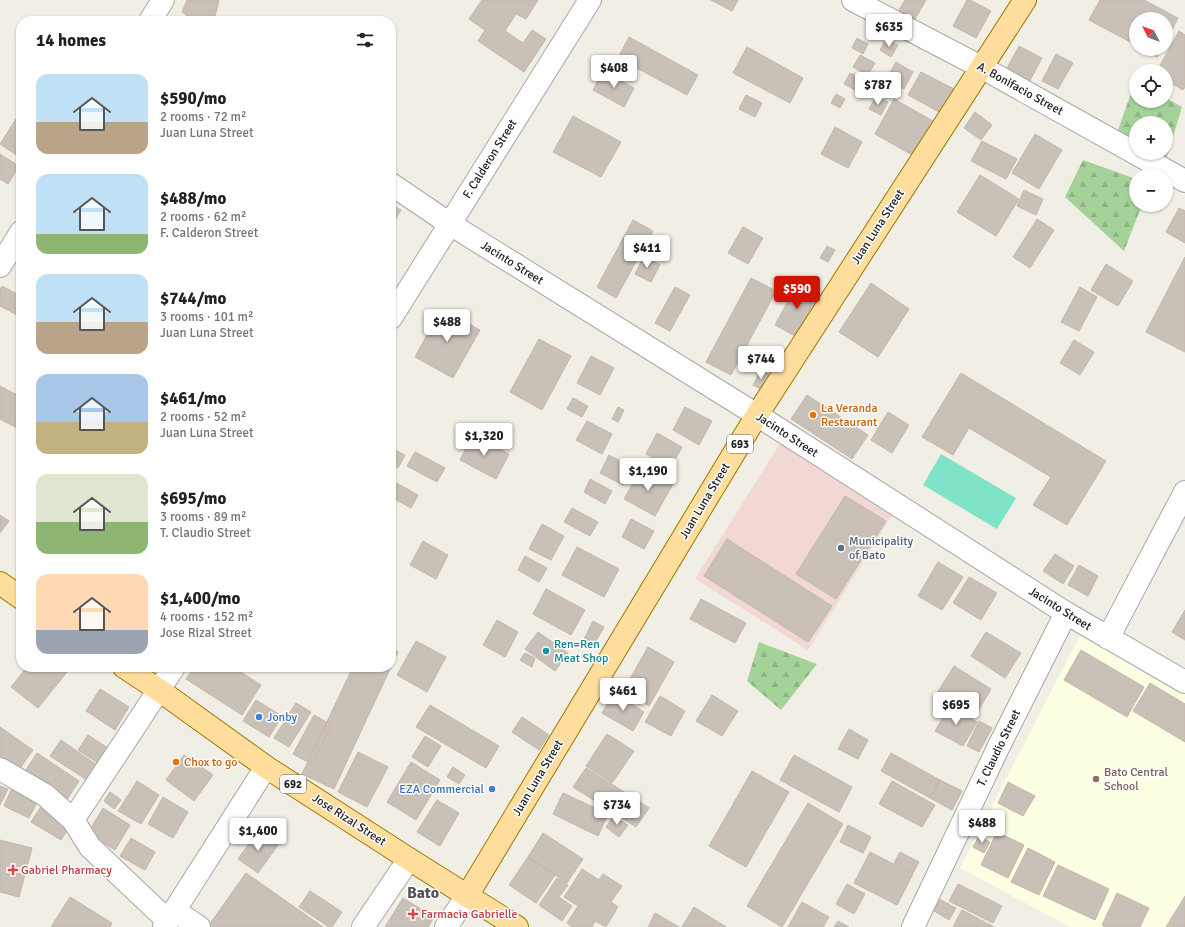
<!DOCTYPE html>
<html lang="en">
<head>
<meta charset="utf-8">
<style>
  body { margin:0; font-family:Signika,sans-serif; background:#f6f6f6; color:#202124; height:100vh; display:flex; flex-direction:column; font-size:15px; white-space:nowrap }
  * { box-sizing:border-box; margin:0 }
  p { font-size:13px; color:#757577 }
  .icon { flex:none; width:22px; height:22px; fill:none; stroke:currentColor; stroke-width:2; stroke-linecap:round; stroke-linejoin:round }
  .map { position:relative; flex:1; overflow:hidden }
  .details { position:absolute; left:16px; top:16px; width:380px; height:656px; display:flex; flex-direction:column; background:#fff; border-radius:16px; box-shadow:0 1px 3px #0004 }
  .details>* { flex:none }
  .needle { width:26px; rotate:312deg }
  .fabs { position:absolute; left:1129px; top:12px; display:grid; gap:8px }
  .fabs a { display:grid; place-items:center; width:44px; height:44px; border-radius:50%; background:#fff; box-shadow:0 1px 3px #0004; font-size:20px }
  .price { position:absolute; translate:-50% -34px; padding:0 9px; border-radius:4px; background:#fff; color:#222; font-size:13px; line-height:26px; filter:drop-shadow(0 1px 2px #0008) }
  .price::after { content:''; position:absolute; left:50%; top:24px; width:12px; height:9px; margin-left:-6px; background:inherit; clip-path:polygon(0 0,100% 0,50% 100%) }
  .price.current { background:#d01400; color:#fff }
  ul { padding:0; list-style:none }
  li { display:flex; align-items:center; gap:12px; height:100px; padding:0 20px }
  li span { display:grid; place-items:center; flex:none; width:112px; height:80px; border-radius:12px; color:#555 }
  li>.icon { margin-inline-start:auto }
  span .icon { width:48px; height:48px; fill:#fffc; stroke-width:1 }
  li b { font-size:17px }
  h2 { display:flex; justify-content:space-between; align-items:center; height:48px; padding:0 20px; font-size:17px }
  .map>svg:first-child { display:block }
</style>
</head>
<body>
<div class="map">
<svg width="1185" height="927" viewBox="0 0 1185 927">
  <defs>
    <pattern id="forest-firs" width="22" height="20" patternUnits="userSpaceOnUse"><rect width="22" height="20" fill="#a4d298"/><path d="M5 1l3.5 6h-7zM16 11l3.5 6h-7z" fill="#8db483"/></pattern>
  </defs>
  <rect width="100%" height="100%" fill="#f1eee6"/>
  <path fill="#f2d8d4" d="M781,442L894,512L808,650L695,579Z"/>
  <path fill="#fcffe1" d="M1083,630L1185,690V927H1070L960,868Z"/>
  <path fill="url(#forest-firs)" d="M1135,82L1136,101H1166V98L1182,107L1166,160L1154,153H1166V123H1136V141L1118,130Z
    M1083,160L1136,179V205H1142L1124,251L1065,197Z
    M759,642L817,664L781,710L747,681Z"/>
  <path fill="#7fe4c7" d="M941,454L1016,498L997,529L923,485Z"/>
  <path fill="#c9c1b8" stroke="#c4b6a7" d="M187,0H219L214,21H194L182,12Z
    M482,0H538L526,19L516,14L505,31L523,43L532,30L546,39L524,72L478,41L485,30L469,19Z
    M711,0H738L732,11Z
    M905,0H926L914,21L898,12Z
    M967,0H970L991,11L976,38L953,26Z
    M1100,0H1144L1178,18L1166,41V19H1136V45L1089,20Z
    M1179,31L1185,35V87L1183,90L1166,80V71H1157Z
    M629,37L698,75L687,95L618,58Z
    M857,38L868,44L863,54L852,48Z
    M886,39L898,45L891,57L880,50Z
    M1019,46L1042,58L1028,84L1005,72Z
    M747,47L803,78L790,103L733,73Z
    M1143,49H1161L1157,57Z
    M1056,54L1073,63L1058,89L1042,81Z
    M860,55L875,63L868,75L853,67Z
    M896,62L913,72L904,89L886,80Z
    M603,71L634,88L624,107L593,90Z
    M921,72L954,89L941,113L908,95Z
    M850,73L865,80L859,92L844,84Z
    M880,82L889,86L885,94L876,89Z
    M836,94L845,99L840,108L831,103Z
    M746,95L762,103L755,117L739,109Z
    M876,96L888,102L881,115L869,109Z
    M894,99L933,121L914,156L875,134Z
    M975,112L992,125L981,140L964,128Z
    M573,116L621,142L601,177L553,152Z
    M16,119L21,122V158L0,144Z
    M835,127L862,142L848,168L821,154Z
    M1035,134L1062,150L1039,189L1012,173Z
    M982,141L1017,159L1006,179L971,161Z
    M0,154L19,166L8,184L0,179Z
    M980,175L1019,199L996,236L957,212Z
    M1024,190L1043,199L1036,215L1017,206Z
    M391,204L401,210L391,227Z
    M1179,208L1185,211V243L1166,232Z
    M1037,219L1054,230L1030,268L1013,257Z
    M633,220L653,231L616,298L597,287Z
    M743,227L763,238L748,264L728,253Z
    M827,246L835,250L828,262L820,258Z
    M644,256L660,265L651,282L635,274Z
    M1185,257V352L1146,332Z
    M1106,264L1133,281L1118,306L1091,290Z
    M751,278L776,291L731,375L706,362Z
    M798,283L820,294L797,337L775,325Z
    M871,283L909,309L878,357L839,332Z
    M2,286L21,296V317L0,306V289Z
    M675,287L690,295L670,331L655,323Z
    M1080,287L1097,297L1079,331L1061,322Z
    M441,309L480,330L453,378L415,357Z
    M539,339L571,356L542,410L510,392Z
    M1074,340L1094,352L1080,375L1060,363Z
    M591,356L614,368L600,395L577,383Z
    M761,370L769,374L761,389L753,385Z
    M961,373L1106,461L1067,525L1033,505L1051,477L969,428L953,455L922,437Z
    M0,386L21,397V421L17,428L0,419Z
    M807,395L868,435L852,459L791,419Z
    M573,398L588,406L582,417L567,409Z
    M618,407L624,410L618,422L612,419Z
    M685,407L712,421L699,445L673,430Z
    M888,412L909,425L892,453L871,440Z
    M587,421L612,434L602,454L576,440Z
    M657,433L682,447L671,467L646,454Z
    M473,435L509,454L496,479L460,460Z
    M391,448L405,455L398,468L391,464Z
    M415,452L445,468L437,482L407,466Z
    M609,455L633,468L623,485L600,473Z
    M642,467L673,484L655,516L624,499Z
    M590,479L612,491L605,504L584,492Z
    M391,480L418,495L411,508L391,497Z
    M845,496L886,521L836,599L796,574Z
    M572,508L598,522L590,536L564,522Z
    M0,515L9,521L0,533Z
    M631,519L654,531L644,549L622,537Z
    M542,524L564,536L551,560L529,549Z
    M727,539L832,606L808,642L704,576Z
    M423,541L448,555L436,579L410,565Z
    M577,547L619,569L604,597L562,575Z
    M1055,554L1074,566L1063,584L1043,571Z
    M525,556L547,568L539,582L518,570Z
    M938,562L963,577L942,610L918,596Z
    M1079,565L1098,576L1088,596L1068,585Z
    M969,577L997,593L981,620L953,603Z
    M546,589L585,610L571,635L533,614Z
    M701,599L746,623L735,643L690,619Z
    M1185,610V640L1172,632Z
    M497,620L518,632L505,657L483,645Z
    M593,621L604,627L593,646L583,641Z
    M538,632L568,653L555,671L525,649Z
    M986,632L1021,653L1005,678L971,656Z
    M416,641L446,657L427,692L397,675Z
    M648,647L674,662L649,706L623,691Z
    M391,649L398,652L334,789L302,774L353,667H391Z
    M1081,650L1144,687L1127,717L1064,680Z
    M525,653L535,658L532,667L520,660Z
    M954,666L991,689L975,716L937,693Z
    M27,667H71L38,708L11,687Z
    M194,667H233L261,685L242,715L186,679Z
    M1150,683L1185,704V742L1133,711Z
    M100,689L129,707L115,730L86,711Z
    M614,693L644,712L633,731L602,713Z
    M712,695L738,711L722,736L696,721Z
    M660,696L685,711L671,736L645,722Z
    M256,700L282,716L269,737L243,721Z
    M296,703L311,712L289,747L274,738Z
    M430,705L499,746L486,768L416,727Z
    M949,707L977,722L963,746L935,731Z
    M314,715L332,725L311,764L293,754Z
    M522,717L549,735L539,750L512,732Z
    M979,721L992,728L979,752L967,746Z
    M0,727L33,750L16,774L0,763Z
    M849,729L868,740L858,759L838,749Z
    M607,734L634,751L612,783L586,766Z
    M88,735L114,752L104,767L78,750Z
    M425,736L441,746L428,767L412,757Z
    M61,740L97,765L87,780L50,756Z
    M358,752L388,767L367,807L338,792Z
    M37,753L79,781L66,801L24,773Z
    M891,753L940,780L930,798L881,771Z
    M184,755L213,775L194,801L166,780Z
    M794,755L852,787L839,812L780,780Z
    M411,762L440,780L416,820L387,802Z
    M453,767L465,775L459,784L447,777Z
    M586,768L629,795L617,815L573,787Z
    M752,771L789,792L746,867L709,846Z
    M940,780L962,791L952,810L930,798Z
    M137,781L159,795L141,824L118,811Z
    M892,781L935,805L922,827L879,804Z
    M1008,782L1035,796L1023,816L998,803Z
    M0,786L8,789L0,805Z
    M11,790L37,802L29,818L4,806Z
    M110,792L121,800L114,809L104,801Z
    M563,793L608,814L598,836L553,814Z
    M629,795L649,808L636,827L617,815Z
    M163,797L188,812L173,838L148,824Z
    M437,800L459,813L440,846L417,832Z
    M808,803L843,824L782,927L747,906Z
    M42,805L72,822L61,840L31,822Z
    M103,808L130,825L115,850L88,833Z
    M614,816L628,825L619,837L606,827Z
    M848,825L871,837L863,853L840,842Z
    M258,831L278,845L258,873L238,859Z
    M997,832L1024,845L1008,878L981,865Z
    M543,833L583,859L567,883L528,857Z
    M979,836L990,842L984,853L973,847Z
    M131,838L155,852L145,870L120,856Z
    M0,840L32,848L19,897L0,892Z
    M1028,848L1055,862L1039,895L1011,882Z
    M870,852L913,874L897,905L854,883Z
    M900,852L919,862L913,873L894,863Z
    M528,857L555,875L536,903L509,885Z
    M1058,865L1109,889L1095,920L1043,896Z
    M582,869L599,880L603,874L622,886L611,902L618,907L606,927L595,921L592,927H572L567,923L578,906L564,897Z
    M246,873L323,927H212L209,925Z
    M557,878L568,885L559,897L572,906L562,921L539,905Z
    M847,884L865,894L854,914L836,904Z
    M958,884L1002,906L993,923L949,901Z
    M310,891L342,912L332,927H329L299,907Z
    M1117,893L1149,908L1140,927H1106L1102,925Z
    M1185,896V927H1166Z
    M70,897L112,923L110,927H51Z
    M935,897L956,908L949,920L929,908Z
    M403,898L434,917L428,927H385Z
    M802,902L829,917L823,927H788Z
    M694,907L726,927H682Z
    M962,910L994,927H953Z
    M655,913L679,927H648Z
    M838,921L849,927H834Z"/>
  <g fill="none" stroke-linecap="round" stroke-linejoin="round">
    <g stroke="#a7a7a7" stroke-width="24">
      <path id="minor" d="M853,0L981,67L1185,181
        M150,21L163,0
        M391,184L450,224L757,415L1066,613L1185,682
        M0,266L21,232
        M391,318L590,0
        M1108,638L1185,492
        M0,769L45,795L73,820L90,847L168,921
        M73,820L174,667
        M175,911L199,927
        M164,927L266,767
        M363,927L409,859
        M446,927L467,896
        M913,927L999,746L1066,613"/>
    </g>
    <g stroke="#9c7700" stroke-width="24">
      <path id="major" d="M0,583L21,598
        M124,667L159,690L266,767L409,859L517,927
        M467,896L757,415L1025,0"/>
    </g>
    <use href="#minor" stroke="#fff" stroke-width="22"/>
    <use href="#major" stroke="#ffde9d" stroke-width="22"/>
  </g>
  <g fill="#e8710a" stroke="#fff" stroke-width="1.5">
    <circle cx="813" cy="415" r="4"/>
    <circle cx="176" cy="762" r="4"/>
  </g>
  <circle fill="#5c6f8a" stroke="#fff" stroke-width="1.5" cx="841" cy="548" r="4"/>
  <circle fill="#0f9aa8" stroke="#fff" stroke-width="1.5" cx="546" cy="651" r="4"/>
  <g fill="#3f7fe0" stroke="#fff" stroke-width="1.5">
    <circle cx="259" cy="717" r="4"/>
    <circle cx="492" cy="789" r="4"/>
  </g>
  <circle fill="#8d6e63" stroke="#fff" stroke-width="1.5" cx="1096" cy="779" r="4"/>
  <g fill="#e0444e" stroke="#fff" stroke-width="1.5">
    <path d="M11 864h4v4h4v4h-4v4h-4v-4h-4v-4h4z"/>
    <path d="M411 908h4v4h4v4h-4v4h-4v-4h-4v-4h4z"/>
  </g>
  <g text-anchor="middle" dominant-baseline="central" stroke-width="3" stroke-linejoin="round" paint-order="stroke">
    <g fill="#fff" stroke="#636363" stroke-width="1">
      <rect x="727" y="435" width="26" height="18" rx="3"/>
      <rect x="280" y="775" width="26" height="18" rx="3"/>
    </g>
    <g font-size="11" font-weight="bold" fill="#202020">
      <text x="740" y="444">693</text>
      <text x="293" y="784">692</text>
    </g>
    <g font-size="12" fill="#202020" stroke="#fff">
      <text transform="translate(1020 89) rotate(29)">A. Bonifacio Street</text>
      <text transform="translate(490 159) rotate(-58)">F. Calderon Street</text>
      <text transform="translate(878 227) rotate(-57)">Juan Luna Street</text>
      <text transform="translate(512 263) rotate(32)">Jacinto Street</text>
      <text transform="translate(787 435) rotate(33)">Jacinto Street</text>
      <text transform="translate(705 501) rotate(-59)">Juan Luna Street</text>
      <text transform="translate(1060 609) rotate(32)">Jacinto Street</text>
      <text transform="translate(999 748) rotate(-64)">T. Claudio Street</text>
      <text transform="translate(538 778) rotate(-59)">Juan Luna Street</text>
      <text transform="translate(349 820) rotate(33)">Jose Rizal Street</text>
    </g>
    <g font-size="12" fill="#c56008" stroke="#fff" text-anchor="start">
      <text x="821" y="408">La Veranda<tspan x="821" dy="14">Restaurant</tspan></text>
      <text x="184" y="762">Chox to go</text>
    </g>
    <g font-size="12" fill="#4e5e75" stroke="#fff" text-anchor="start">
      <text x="849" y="541">Municipality<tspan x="849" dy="14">of Bato</tspan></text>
    </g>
    <g font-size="12" fill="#0d838f" stroke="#fff" text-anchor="start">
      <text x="554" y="644">Ren=Ren<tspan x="554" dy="14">Meat Shop</tspan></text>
    </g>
    <g font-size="12" fill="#366cbe" stroke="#fff" text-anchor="start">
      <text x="267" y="717">Jonby</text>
      <text x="484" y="789" text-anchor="end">EZA Commercial</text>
    </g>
    <g font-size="12" fill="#785e54" stroke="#fff" text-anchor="start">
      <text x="1104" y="772">Bato Central<tspan x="1104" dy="14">School</tspan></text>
    </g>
    <g font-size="12" fill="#be3a42" stroke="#fff" text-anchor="start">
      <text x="21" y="870">Gabriel Pharmacy</text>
      <text x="421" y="914">Farmacia Gabrielle</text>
    </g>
    <g font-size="16" font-weight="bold" fill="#535353" stroke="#fff">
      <text x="423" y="893">Bato</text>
    </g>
  </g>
</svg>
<div class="fabs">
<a><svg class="needle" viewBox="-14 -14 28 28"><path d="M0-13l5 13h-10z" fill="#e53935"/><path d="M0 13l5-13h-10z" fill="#757577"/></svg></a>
<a><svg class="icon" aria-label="locate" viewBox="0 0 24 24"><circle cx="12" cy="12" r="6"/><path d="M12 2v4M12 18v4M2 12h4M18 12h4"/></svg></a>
<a>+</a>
<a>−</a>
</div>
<b class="price" style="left:889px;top:48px">$635</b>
<b class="price" style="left:614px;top:89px">$408</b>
<b class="price" style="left:878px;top:106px">$787</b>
<b class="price" style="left:647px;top:269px">$411</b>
<b class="price current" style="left:797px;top:310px">$590</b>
<b class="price" style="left:447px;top:343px">$488</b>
<b class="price" style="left:761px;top:380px">$744</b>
<b class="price" style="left:484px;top:457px">$1,320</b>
<b class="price" style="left:648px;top:492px">$1,190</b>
<b class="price" style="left:623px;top:712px">$461</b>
<b class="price" style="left:956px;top:726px">$695</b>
<b class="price" style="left:617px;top:826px">$734</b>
<b class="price" style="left:982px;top:844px">$488</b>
<b class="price" style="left:258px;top:852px">$1,400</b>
<section class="details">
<h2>14 homes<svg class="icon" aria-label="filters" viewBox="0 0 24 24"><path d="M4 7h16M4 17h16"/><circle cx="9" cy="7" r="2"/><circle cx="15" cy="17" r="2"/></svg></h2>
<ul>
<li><span style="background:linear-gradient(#bfe0f5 60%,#b9a48a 0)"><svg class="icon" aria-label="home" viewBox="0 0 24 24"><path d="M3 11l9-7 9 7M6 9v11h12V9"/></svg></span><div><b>$590/mo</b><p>2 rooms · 72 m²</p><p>Juan Luna Street</p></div></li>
<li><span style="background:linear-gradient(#bfe0f5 75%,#8fb573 0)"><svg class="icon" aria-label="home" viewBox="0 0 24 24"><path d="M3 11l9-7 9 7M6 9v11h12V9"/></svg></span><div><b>$488/mo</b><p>2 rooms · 62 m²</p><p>F. Calderon Street</p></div></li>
<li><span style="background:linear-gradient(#bfe0f5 60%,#b9a48a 0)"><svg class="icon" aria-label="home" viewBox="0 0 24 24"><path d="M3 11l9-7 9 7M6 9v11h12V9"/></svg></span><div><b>$744/mo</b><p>3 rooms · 101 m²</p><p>Juan Luna Street</p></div></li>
<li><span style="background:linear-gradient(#a9c7e8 60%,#c2b280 0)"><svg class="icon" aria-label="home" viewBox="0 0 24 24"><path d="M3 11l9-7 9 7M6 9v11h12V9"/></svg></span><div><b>$461/mo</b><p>2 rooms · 52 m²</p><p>Juan Luna Street</p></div></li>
<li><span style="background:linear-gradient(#dfe7d0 60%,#8fb573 0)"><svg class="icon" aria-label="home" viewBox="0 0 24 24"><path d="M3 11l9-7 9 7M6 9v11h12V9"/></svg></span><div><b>$695/mo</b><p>3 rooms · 89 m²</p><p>T. Claudio Street</p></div></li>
<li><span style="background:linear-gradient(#ffd9b3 70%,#9aa5b1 0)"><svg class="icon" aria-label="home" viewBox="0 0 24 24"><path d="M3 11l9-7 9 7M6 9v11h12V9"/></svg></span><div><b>$1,400/mo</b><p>4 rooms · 152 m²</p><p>Jose Rizal Street</p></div></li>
</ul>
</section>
</div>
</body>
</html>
